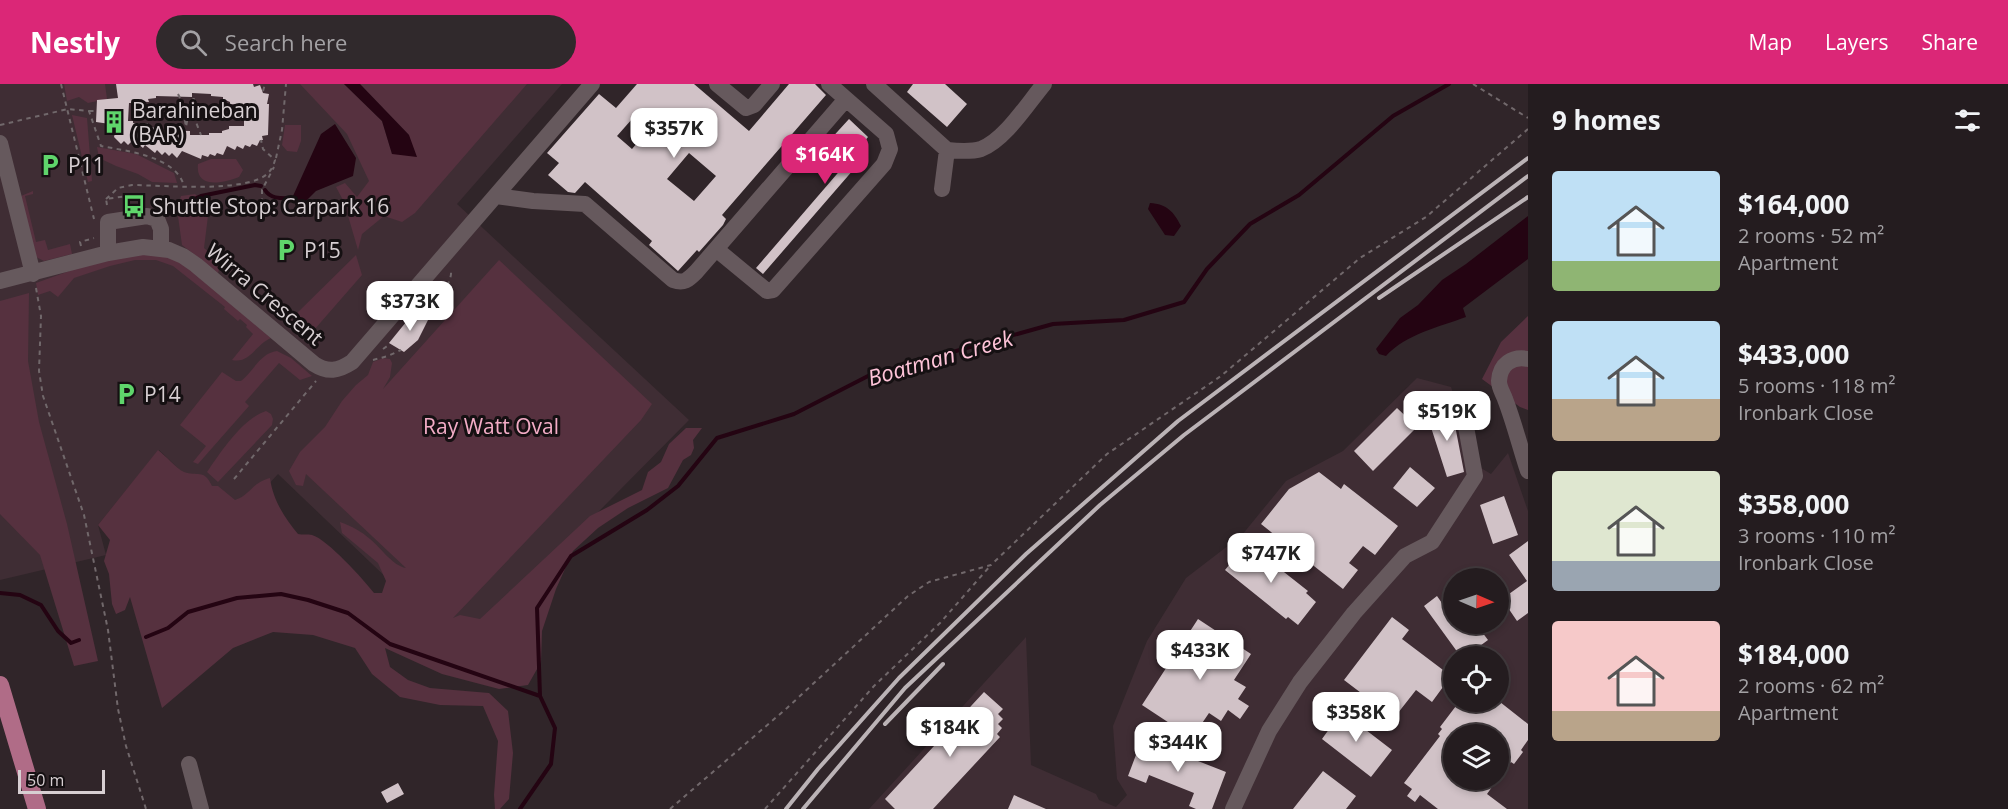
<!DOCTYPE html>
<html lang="en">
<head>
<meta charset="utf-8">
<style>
  body { margin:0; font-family:"Open Sans",sans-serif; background:#30292c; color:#f1f3f6; height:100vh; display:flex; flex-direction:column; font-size:22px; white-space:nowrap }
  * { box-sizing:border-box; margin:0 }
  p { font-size:20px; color:#a3a1a4 }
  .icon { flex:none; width:33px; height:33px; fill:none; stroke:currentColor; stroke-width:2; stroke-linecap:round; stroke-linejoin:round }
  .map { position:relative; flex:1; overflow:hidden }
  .panel { display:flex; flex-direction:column; background:#241c1f; width:480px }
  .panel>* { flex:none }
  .needle { width:39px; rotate:92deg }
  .buttons { position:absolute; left:1443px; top:484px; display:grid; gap:12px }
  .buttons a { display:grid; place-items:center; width:66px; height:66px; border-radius:50%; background:#241c1f; box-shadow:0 3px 9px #0003,0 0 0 2px #413a3d; font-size:30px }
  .scale { position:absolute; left:18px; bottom:15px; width:87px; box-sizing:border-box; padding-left:6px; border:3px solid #d7cfd2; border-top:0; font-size:16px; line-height:21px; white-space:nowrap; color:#d7cfd2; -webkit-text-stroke:4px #151012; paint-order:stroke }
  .price { position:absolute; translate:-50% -51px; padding:0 14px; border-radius:12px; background:#fff; color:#222; font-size:20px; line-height:39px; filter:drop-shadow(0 2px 3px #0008) }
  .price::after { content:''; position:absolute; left:50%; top:36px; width:18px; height:14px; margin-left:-9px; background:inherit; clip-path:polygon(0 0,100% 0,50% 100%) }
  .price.selected { background:#db2777; color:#fff }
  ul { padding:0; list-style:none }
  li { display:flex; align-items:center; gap:18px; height:150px; padding:0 24px }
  li span { display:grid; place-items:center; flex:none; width:168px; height:120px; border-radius:6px; color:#555 }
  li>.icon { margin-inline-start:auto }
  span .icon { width:72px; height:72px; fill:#fffc; stroke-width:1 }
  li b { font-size:26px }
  h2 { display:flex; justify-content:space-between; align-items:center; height:72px; padding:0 24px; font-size:26px }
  header { display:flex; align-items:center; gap:36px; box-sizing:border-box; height:84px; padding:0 30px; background:#db2777; color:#fff }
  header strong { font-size:28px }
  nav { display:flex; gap:33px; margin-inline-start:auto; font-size:21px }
  .search { width:420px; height:54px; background:#30292c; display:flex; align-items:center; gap:15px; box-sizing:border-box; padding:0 21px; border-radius:33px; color:#a3a1a4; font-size:22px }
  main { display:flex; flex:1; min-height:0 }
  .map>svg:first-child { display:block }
</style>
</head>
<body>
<header>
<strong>Nestly</strong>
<div class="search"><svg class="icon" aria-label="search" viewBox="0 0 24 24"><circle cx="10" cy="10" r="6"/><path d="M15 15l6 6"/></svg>Search here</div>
<nav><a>Map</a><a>Layers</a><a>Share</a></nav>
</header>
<main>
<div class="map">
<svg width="1528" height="725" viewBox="0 0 1528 725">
  <rect width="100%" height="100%" fill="#302529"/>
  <path fill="#3f2d34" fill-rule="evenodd" d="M0,0H562L457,120L689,336L462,566L278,390L234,438L159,366L98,441L106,471L0,496Z
    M1417,294L1451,303L1476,381L1491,390L1508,369L1528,427V725H869L1026,553L1031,681L1096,710L1099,716L1116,723L1127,711L1117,695L1113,642L1147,557L1186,494L1242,451L1286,397L1343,367ZM1454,495H1498V540H1454ZM1454,573H1498V618H1454ZM1454,651H1498V696H1454Z"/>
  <path fill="#56313f" d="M64,0H105L107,15L88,19L79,13L67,17Z
    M300,0H344L382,37L392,70L409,51L360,0H527L415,129L402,138L384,132L362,150L358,166L344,118L336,103L345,99L357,113L369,97L347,50Z
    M72,31L87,34L92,97L88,98Z
    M285,41H301V57L297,68L287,67L282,61Z
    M97,63L136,70L174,89L177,99L152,98L138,90L116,82L99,74Z
    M211,75H236L243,86L239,93C224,99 195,106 198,80Z
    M33,107V110L25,112L36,158L45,156L48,166L70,160L72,170L44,177L36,173L21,112Z
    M195,110L209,124L204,164L221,179L218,189L182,161L177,125L181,112Z
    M143,168L178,175L271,254C255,261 250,280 232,276L253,250L246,243L247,241L240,235L238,237L224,225L225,223L173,182L156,176H135L110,182L74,194L58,213L50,207L38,211L36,199L86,181Z
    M356,171L362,191L307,254L293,233Z
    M499,176L652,320L641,336L453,534L460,531L480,535L590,432L642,406L648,388L661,378L669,360L686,344H702L693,356L694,364L691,371L683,376L668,404L628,424L598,444L573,467L556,505L542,547L541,578L528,601L499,605L442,590L385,564L390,583L408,596L430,604L489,609L508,627L513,669L509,715L500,725H495L494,711L498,657L483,622L440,621L400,613L372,590L355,564L313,551L273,548L233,564L162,624L130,513L125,526L116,530L112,520L109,490L104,477L110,456L98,441L158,366C165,371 177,385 184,388C197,393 204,384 212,402H218L235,416C251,411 251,399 270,394C273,416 284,433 298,450C302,451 308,450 312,451C327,455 364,496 374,509H382L386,497L378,479L342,449L340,438C351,442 361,447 370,455C381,464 393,482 406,484L306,390L303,402L296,401L289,387L300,368L325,343L342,317L356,301L368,291L373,278L383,274L390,275L392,279L390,293L383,305Z
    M29,209L28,277L39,338L67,440L98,577L74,582L40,471L0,430V217Z
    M1528,232V326L1520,323L1482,295L1501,258Z
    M277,267L291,274L312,292L300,296L279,279L245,318L249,322L198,380L193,378L206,362L180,341L222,288L236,297H241C253,288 260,269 277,267Z
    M266,327L271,330L273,335L272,341L218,398L207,388C221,368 242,335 266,327Z"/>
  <path fill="#240412" d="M344,0H360L409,51L417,73L392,70L382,37Z
    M335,40L356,74L353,92L316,107L298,125L293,112L321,50Z
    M1150,119C1167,120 1174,128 1181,142L1174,152L1165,151L1148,125Z
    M1528,132V175L1463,224L1466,233C1439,243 1406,250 1386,272L1379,270L1376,265L1400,234L1418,221L1442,196L1466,180Z"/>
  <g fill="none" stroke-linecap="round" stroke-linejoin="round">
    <path stroke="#240412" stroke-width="4" d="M265,106C271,116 283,114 294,114
      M183,120L201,112L255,101L261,102
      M0,509L20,511L41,521L58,547L71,559L79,556
      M146,553L168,544L188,528L237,514L281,510L308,516L348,529L390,560L540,612
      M520,725L551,680L555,644L540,612L537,524L571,472L647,426L678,402L717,354L794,330L870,291L1053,240L1124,236L1184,218L1207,185L1250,140L1299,111L1393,32L1449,0"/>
  </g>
  <path fill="#d1c2c7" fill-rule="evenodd" d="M116,0H253L254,3L260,1L263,9L269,10L267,20H269L268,51L262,52L263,56H260L257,62L252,60L250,63L245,61L243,65L237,62L235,66L227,62L223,71L217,69L215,72L210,70L208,73L202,71L201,75L182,67L177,74L172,69L169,72L165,68L162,71L157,66L155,69L145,61L143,64L138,60L136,62L131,58L128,61L124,57L121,60L114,53L117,41L96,38L97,16L118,14ZM192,9L211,10V12L223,13V15L230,18V20L244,21V42H229V45L222,47V49H209V51H190V47L155,46V44L148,42V39H133V37H128L129,19H134V17L149,18L148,15L156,14V12L192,13Z
    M637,0H694L749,47L789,0H815L826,11L722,131L726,135L723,141L699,168L697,166L678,187L649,161L652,157L585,98L575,109L568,108L548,91L559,79L547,69L599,10L616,24ZM640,26L654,39L632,65L617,52ZM689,69L716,92L694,117L667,95Z
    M913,0H945L967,20L947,43L907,8Z
    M849,35L868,53L859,64L867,70L763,190L756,184L849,76L828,58Z
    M415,227L430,232L418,256L404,268L389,259Z
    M1397,324L1417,343L1373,387L1354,367Z
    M1452,326L1464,388L1447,393L1428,334Z
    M1410,383L1435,404L1417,423L1393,404Z
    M1319,388L1341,405L1344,400L1398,442L1375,471L1363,462L1349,479L1358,486L1343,505L1261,440L1289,405Z
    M1504,412L1518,451L1493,460L1480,421Z
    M1528,457V529L1517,537L1502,515L1527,497L1509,471Z
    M1247,459L1308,507L1306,509L1316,518L1298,541L1288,533L1286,535L1225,486Z
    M1437,512L1444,522L1454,515V540H1476L1488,556L1465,573H1461L1424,522Z
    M1392,533L1409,546L1402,555L1451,592L1432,618L1416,606L1394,634L1344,596Z
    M1198,535L1251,570L1234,596L1246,603L1238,615L1249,622L1240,635L1228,626L1221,637L1209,629L1192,654L1142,621Z
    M984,608L1003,625L998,630L1003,635L998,640L1002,644L997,650L1000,653L933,725H895L885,715Z
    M1459,618H1500L1528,640V656L1521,666L1523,668L1514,680L1511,678L1498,694V651H1454V696H1497L1487,710L1507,725H1438L1420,711L1415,718L1407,712L1412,705L1404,699L1440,652L1438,650L1442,645L1440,643Z
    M1336,623L1392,666L1371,693L1322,655L1332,641L1326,637Z
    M1142,655L1226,688L1212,725H1196L1189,722L1194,709L1149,691L1146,699L1128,692Z
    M1323,687L1356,712L1346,725H1293Z
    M398,699L404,710L387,719L381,708Z
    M1014,711L1046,725H1008Z"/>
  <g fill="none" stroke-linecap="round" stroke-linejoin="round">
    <path stroke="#71686b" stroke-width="2" stroke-dasharray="4.5 4.5" stroke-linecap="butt" d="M61,0L94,135
      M1473,0L1528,34
      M263,7L265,0
      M178,10L182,18L186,43L191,16L194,15V33L201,51
      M89,27H96
      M181,28L197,27
      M0,41L68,25L89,27L101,62C126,67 176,72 184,102
      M276,74L282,46L286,0
      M106,115L118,104L132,101C161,101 251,110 269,88C272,85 274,80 275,76L263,65L261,56
      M107,121L106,115L142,110L143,116
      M262,128V106L274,83
      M81,162L80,158L94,154
      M36,204L41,232L39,287L43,312L84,431L108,546L118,625L126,662L146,725
      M428,232C434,217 453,202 451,185
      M383,265L390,260
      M373,276L388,272L401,266
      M234,395L316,297
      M670,725L787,624L908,512L929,498L991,481L1107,370L1221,292L1360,174L1426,133L1528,45
      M765,725L874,602L940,539L991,481"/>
    <path stroke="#66595d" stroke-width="16" d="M717,0L746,24L754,21L772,0
      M874,0L947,66L942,105
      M0,59L33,190
      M947,66C958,67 971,68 981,65C1005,56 1028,19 1044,0
      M496,112L533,117L585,120L673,196C684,200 688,196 696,188L846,15
      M716,165L767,207L773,206L884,80L890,65L886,50L829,0
      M108,169V138L147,132L157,135L161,145V164
      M0,197L108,169L143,163L169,166L183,172L196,181L314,280C328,289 338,287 352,278L592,0
      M1528,275C1512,272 1500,280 1499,297C1499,304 1503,309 1505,315C1514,338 1520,363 1528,387
      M189,680L201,725
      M1233,725L1269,647L1300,598L1354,529L1405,472L1432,458L1475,392L1462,321"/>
    <path stroke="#b06c87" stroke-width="18" d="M0,601L37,725"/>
    <path stroke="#bbb3b6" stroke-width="4" d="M1379,214L1528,113
      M885,640L943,580
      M786,725L818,685L899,594L1026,470L1178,337L1528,74
      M803,725L905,604L1100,421L1184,351L1528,92"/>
  </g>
  <defs>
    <g id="building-bare" transform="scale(1.8)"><path d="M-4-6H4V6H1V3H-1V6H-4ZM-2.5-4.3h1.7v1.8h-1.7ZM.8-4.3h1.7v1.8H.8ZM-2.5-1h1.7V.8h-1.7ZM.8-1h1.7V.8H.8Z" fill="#5fd56b" stroke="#151012" stroke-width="2.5" paint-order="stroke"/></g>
    <g id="parking-bare" transform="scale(1.8)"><path d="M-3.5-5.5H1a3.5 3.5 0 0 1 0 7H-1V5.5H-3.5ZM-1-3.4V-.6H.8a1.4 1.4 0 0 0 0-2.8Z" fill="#5fd56b" stroke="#151012" stroke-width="2.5" paint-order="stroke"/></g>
    <g id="bus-bare" transform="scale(1.8)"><path d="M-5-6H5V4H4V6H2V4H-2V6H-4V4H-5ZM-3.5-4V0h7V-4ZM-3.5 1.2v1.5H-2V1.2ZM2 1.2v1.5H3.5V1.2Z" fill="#5fd56b" stroke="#151012" stroke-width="2.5" paint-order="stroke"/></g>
  </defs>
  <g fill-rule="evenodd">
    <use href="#building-bare" x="114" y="38"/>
    <use href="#parking-bare" x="50" y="81"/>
    <use href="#bus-bare" x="134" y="122"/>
    <use href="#parking-bare" x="286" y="166"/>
    <use href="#parking-bare" x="126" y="310"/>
  </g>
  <g text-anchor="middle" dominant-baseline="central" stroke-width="6" stroke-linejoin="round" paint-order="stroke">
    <g font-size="21" fill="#d7cfd2" stroke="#151012" text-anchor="start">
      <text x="132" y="26">Barahineban<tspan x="132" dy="24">(BAR)</tspan></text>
      <text x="68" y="81">P11</text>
      <text x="152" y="122">Shuttle Stop: Carpark 16</text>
      <text x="304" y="166">P15</text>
      <text x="144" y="310">P14</text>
    </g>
    <g font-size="21" fill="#d7cfd2" stroke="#151012">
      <text transform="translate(265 210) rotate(40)">Wirra Crescent</text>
    </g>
    <g font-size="21" fill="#f3acc6" stroke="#151012">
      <text x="491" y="342">Ray Watt Oval</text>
    </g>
    <g font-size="22" font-style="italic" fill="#ffc4d9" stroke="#151012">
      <text transform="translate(940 273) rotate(-16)">Boatman Creek</text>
    </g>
  </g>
</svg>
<div class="buttons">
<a><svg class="needle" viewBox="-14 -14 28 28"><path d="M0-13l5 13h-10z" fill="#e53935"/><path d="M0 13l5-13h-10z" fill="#a3a1a4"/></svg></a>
<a><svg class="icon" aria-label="locate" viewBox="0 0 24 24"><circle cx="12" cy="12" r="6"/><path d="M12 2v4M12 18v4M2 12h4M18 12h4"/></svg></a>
<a><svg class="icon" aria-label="layers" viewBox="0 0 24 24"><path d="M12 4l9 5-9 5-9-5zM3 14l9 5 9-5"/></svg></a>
</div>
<div class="scale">50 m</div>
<b class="price" style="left:674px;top:75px">$357K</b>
<b class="price selected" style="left:825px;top:101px">$164K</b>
<b class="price" style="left:410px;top:248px">$373K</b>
<b class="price" style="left:1447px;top:358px">$519K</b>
<b class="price" style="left:1271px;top:500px">$747K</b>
<b class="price" style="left:1200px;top:597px">$433K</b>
<b class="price" style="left:1356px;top:659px">$358K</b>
<b class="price" style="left:950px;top:674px">$184K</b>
<b class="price" style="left:1178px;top:689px">$344K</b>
</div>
<section class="panel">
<h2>9 homes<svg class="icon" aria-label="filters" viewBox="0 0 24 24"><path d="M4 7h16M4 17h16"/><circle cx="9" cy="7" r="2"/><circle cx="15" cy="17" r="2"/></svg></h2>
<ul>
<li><span style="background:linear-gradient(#bfe0f5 75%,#8fb573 0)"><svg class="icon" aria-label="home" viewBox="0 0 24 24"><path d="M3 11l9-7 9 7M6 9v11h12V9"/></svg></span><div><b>$164,000</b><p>2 rooms · 52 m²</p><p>Apartment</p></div></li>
<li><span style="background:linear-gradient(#bfe0f5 65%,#b9a48a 0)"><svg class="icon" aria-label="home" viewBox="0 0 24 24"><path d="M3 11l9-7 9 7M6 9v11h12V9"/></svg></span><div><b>$433,000</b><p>5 rooms · 118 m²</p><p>Ironbark Close</p></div></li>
<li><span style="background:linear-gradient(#dfe7d0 75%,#9aa5b1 0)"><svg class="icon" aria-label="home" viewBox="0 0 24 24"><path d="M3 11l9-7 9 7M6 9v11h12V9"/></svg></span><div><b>$358,000</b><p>3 rooms · 110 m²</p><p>Ironbark Close</p></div></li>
<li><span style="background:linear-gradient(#f6c9c9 75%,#b9a48a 0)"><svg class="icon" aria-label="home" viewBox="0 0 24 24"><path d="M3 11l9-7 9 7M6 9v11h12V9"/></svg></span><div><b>$184,000</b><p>2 rooms · 62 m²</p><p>Apartment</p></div></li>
</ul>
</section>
</main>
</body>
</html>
